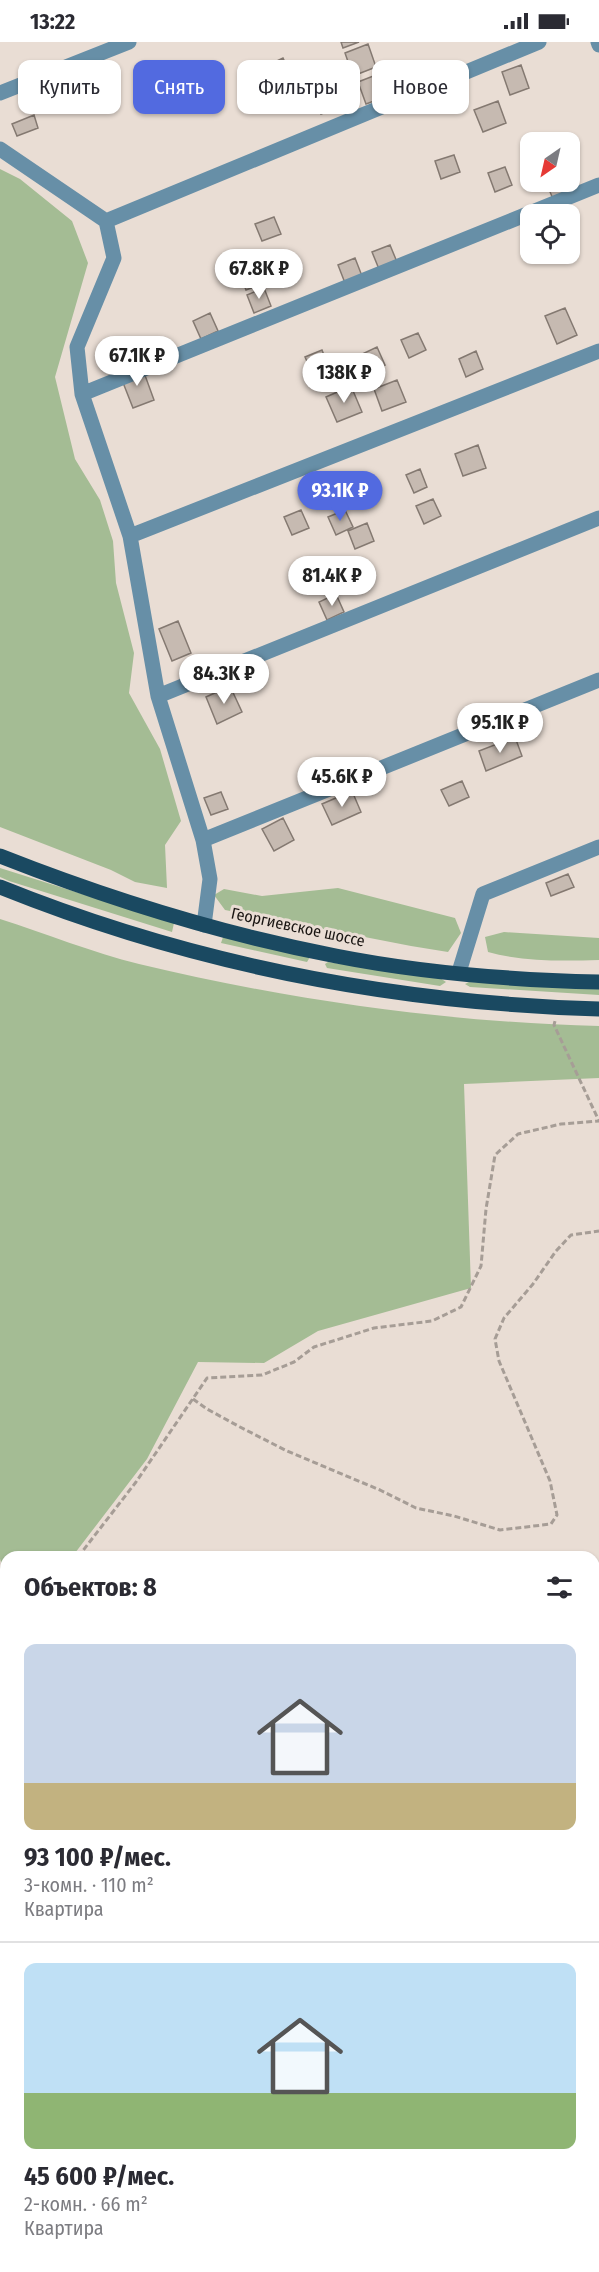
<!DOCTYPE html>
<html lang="ru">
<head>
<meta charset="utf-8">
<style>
  body { margin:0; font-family:"Fira Sans Condensed",sans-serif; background:#f2f2f3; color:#2b2b33; height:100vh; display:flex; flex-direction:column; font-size:22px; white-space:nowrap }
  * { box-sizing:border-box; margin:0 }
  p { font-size:20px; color:#7c7c81 }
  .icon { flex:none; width:33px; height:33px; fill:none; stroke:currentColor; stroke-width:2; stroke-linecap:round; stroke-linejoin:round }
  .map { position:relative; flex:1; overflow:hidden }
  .drawer { position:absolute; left:0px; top:1509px; width:600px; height:722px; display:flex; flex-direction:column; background:#fff; border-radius:18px 18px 0 0; box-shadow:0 2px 4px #0004 }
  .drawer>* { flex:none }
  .hud { position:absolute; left:18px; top:18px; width:564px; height:54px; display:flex; gap:12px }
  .needle { width:39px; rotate:214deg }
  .controls { position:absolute; left:520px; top:90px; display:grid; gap:12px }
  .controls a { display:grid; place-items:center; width:60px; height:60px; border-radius:12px; background:#fff; box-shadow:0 2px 4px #0004; font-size:30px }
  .price { position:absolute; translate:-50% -51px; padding:0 14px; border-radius:21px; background:#fff; color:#222; font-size:20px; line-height:39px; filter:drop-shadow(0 2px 3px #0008) }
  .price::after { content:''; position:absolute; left:50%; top:36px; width:18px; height:14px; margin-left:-9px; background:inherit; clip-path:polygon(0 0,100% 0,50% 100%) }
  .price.on { background:#526ae0; color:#fff }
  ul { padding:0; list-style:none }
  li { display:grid; align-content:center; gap:12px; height:318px; padding:0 24px }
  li+li { border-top:2px solid #e1e1e2 }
  li span { display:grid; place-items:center; height:186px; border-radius:12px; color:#555 }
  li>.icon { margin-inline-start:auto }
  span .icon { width:108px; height:108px; fill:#fffc; stroke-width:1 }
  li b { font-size:26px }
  h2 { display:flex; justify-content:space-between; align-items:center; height:72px; padding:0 24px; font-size:26px }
  .chip { padding:0 21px; border-radius:12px; background:#fff; box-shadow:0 2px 4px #0004; font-size:21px; line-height:54px }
  .chip.on { background:#526ae0; color:#fff }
  .status { display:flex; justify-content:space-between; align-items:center; height:42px; padding:0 30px; background:#fff; direction:ltr }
  .status svg { height:16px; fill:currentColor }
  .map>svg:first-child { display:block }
</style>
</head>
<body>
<div class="status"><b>13:22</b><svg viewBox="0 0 49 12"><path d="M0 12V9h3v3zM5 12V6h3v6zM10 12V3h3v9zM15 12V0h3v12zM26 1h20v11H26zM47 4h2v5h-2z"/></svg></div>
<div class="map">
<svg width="599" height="2230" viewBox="0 0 599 2230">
  <rect width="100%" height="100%" fill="#e9ddd4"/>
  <path fill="#e2cfc2" d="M0,1557L6,1592V2224L112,2225L114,2230H0Z"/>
  <path fill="#a4bc94" d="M0,127L20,137L72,179L88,221L55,335L75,417L100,458L113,499L116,541L134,611L129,651L160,707L181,779L165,803L167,846L135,840L111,828L0,785Z
    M0,826L174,881L172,890L9,839L0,835Z
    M338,846L455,876L461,891L448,910L411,904L225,868L214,853L224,847L262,854Z
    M0,877C45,891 93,911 139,922C289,958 444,980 599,984V1036L464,1042L471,1246L318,1289L264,1321L198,1320L147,1417L72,1515H6V1555L3,1526L0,1517Z
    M504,890L599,896V918C563,919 523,920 488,910L485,895Z
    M223,895L310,915L307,920L221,901Z
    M328,920L440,936L446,940L440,944L327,926L325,922Z
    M469,940L599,947V953L470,945L465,942Z
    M0,2086L6,2087V2224L95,2225L98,2230H0Z"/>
  <path fill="#c6bab1" stroke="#847971" stroke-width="1.5" d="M341,0H359L343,6Z
    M368,2L376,25L353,34L345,11Z
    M283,16L291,33L275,42L266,24Z
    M521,23L529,46L510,53L502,30Z
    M381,31L390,53L366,62L358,40Z
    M336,38L345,63L321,72L312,47Z
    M498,59L506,81L483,90L474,68Z
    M34,73L38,86L17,94L12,82Z
    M454,113L460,130L441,137L435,119Z
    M505,125L512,143L495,150L488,131Z
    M546,140H565L570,151L553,157Z
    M274,175L281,192L262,199L255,182Z
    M390,203L397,220L379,227L372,210Z
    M355,216L362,234L345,241L338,223Z
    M255,220L264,241L246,248L238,227Z
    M264,246L271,264L254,271L247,253Z
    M565,266L577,293L557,302L545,274Z
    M210,271L218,289L201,297L193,279Z
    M418,291L426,308L409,316L401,298Z
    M377,305L385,323L368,330L360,313Z
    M322,308L329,326L313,333L305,315Z
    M476,309L483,327L466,335L459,317Z
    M142,325L154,358L133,366L120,333Z
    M397,338L406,360L382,369L374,347Z
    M351,344L362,370L337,380L326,355Z
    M478,403L486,426L463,434L455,412Z
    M420,427L427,445L414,451L406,433Z
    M433,457L441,474L424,482L416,464Z
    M301,468L309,486L292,493L284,475Z
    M345,468L353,485L336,493L328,475Z
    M367,481L374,499L355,507L348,489Z
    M336,552L344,570L327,578L319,560Z
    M178,579L191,611L172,619L159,587Z
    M230,644L242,670L217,682L206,655Z
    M515,695L522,714L486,729L479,709Z
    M462,739L469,755L449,764L441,748Z
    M352,749L361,770L332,783L322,762Z
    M221,750L228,767L211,773L204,756Z
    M283,776L294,798L274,809L262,787Z
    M568,832L574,845L551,854L546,841Z"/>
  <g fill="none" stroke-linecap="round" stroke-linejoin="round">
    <path stroke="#a69d96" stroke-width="3" stroke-dasharray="6 3" stroke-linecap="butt" d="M193,1357L207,1367L240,1385L287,1409L380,1448L416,1466L454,1474L500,1488L551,1482L557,1473L550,1439L499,1319L495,1297L504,1276L533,1242L556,1209L571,1193L599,1189
      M78,1515L136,1440L207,1336L262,1333L294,1320L314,1305L374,1286L432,1279L461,1265L481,1224L486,1167L495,1113L518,1092L561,1082L599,1079L554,983L555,979
      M143,2224L145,2230"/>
    <path stroke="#678fa7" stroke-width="15" d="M598,0L599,3
      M0,51L129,0
      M0,107L106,179L114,216L77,305L82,352L130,494L158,654L203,798L210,837L204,883
      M106,179L539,0
      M82,352L599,143
      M130,494L599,309
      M158,654L599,476
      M203,798L599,638
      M459,930L483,852L599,805"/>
    <path stroke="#1a4961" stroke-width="15" d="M0,814C109,857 221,892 336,914C422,931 512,938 599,940
      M0,845C191,922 394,961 599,967"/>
  </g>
  <g text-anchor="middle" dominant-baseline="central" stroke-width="6" stroke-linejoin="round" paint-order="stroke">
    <g font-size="16" fill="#191512" stroke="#e9ddd4">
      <text transform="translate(298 885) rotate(12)">Георгиевское шоссе</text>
    </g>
  </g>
</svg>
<div class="controls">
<a><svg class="needle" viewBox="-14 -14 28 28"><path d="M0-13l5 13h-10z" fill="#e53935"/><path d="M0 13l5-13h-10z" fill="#7c7c81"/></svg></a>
<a><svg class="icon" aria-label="locate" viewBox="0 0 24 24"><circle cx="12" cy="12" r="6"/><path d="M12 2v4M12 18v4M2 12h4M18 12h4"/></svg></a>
</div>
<b class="price" style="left:259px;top:258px">67.8K ₽</b>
<b class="price" style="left:137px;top:345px">67.1K ₽</b>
<b class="price" style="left:344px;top:362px">138K ₽</b>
<b class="price on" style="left:340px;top:480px">93.1K ₽</b>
<b class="price" style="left:332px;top:565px">81.4K ₽</b>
<b class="price" style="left:224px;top:663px">84.3K ₽</b>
<b class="price" style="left:500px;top:712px">95.1K ₽</b>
<b class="price" style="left:342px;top:766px">45.6K ₽</b>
<div class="hud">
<a class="chip">Купить</a>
<a class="chip on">Снять</a>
<a class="chip">Фильтры</a>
<a class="chip">Новое</a>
</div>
<section class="drawer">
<h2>Объектов: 8<svg class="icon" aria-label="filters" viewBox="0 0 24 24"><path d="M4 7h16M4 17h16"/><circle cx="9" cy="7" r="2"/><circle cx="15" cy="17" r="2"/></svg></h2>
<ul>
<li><span style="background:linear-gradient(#c9d6e8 75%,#c2b280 0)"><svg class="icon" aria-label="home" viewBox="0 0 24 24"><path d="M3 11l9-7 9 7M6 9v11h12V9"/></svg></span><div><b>93 100 ₽/мес.</b><p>3-комн. · 110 m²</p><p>Квартира</p></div></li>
<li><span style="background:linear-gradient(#bfe0f5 70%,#8fb573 0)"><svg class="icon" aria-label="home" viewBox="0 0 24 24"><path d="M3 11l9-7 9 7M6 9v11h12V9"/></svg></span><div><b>45 600 ₽/мес.</b><p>2-комн. · 66 m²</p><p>Квартира</p></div></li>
</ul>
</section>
</div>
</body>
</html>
